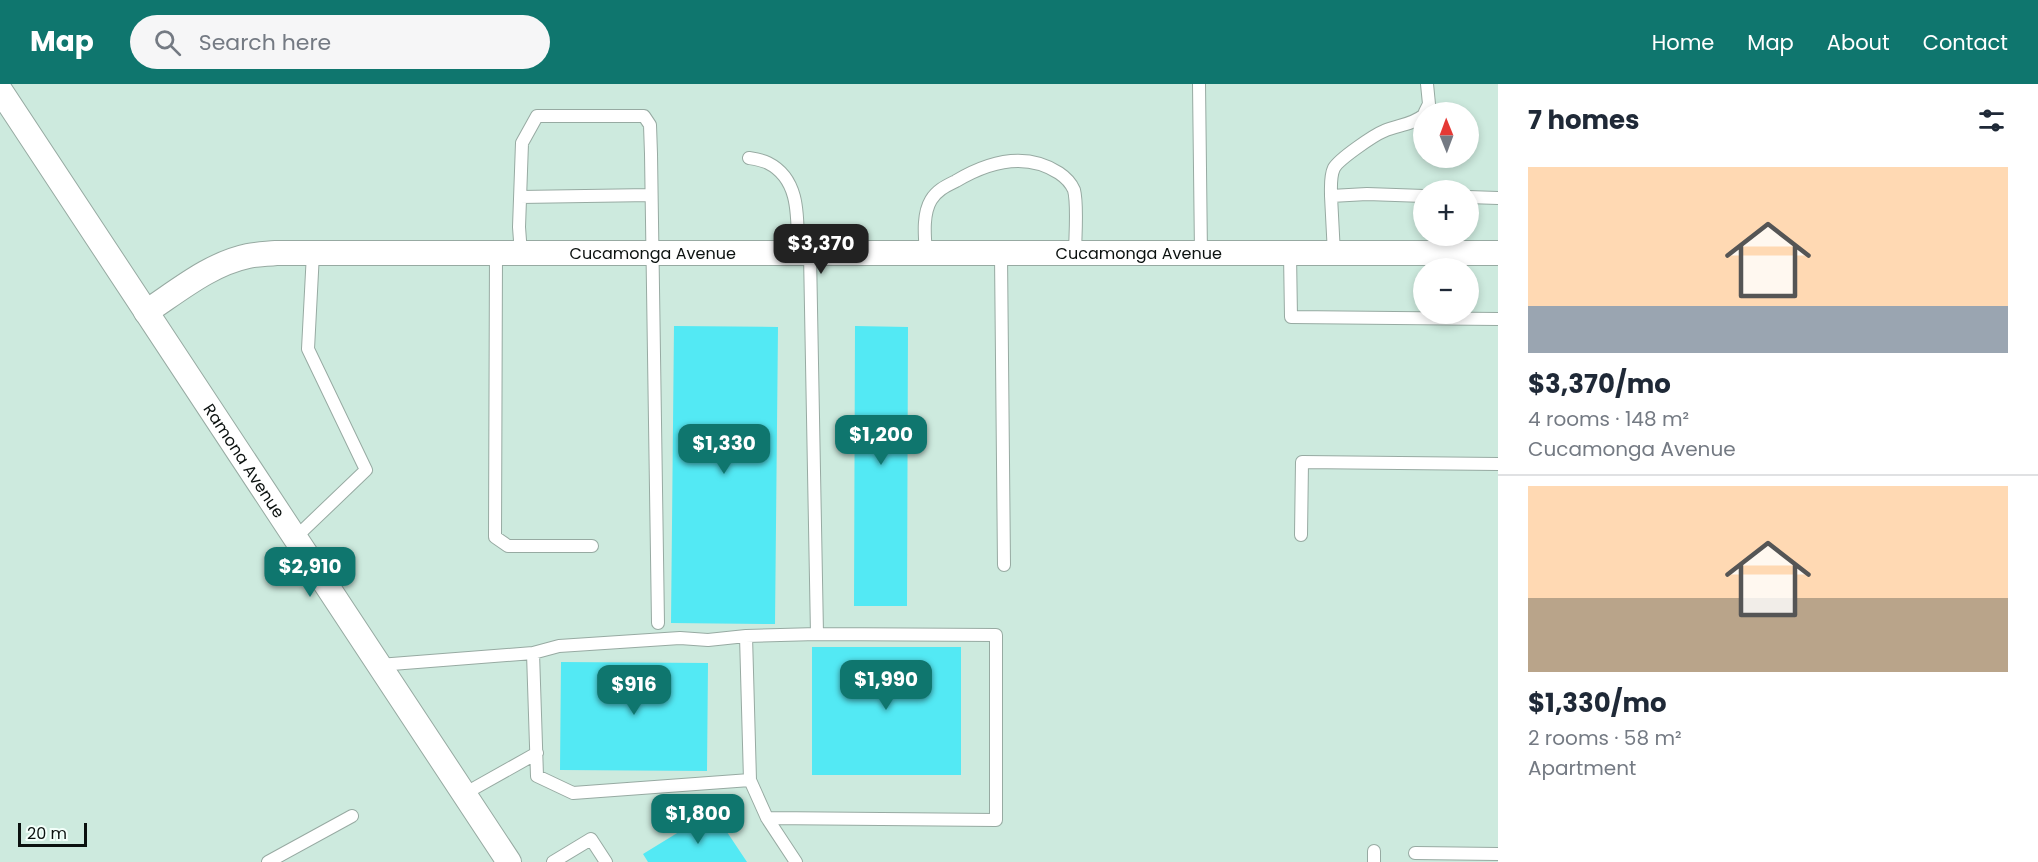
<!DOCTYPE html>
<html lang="en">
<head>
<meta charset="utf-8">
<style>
  body { margin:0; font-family:Poppins,sans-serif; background:#f6f6f7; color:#1f2937; height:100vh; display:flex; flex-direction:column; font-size:22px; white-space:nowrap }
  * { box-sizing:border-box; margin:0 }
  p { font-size:20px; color:#747a83 }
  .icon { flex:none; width:33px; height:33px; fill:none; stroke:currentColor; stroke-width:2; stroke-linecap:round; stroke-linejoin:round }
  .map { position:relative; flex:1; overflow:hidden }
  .details { display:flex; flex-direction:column; background:#fff; width:540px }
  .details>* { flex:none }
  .needle { width:39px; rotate:359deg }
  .controls { position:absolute; left:1413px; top:18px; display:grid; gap:12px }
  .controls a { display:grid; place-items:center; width:66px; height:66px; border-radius:50%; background:#fff; box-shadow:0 3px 9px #0003; font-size:30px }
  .scale { position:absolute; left:18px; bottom:15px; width:69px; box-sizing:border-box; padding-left:6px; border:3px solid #0b110f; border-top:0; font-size:16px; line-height:21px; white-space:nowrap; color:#0b110f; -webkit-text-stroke:4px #f3fffa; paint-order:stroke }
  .price { position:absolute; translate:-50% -51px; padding:0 14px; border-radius:12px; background:#0f766e; color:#fff; font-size:20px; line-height:39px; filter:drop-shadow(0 2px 3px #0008) }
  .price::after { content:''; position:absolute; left:50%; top:36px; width:18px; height:14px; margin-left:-9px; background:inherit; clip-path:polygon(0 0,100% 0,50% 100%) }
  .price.on { background:#222; color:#fff }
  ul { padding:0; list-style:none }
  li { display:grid; align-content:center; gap:12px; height:318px; padding:0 30px }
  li+li { border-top:2px solid #e0e1e3 }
  li span { display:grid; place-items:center; height:186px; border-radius:0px; color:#555 }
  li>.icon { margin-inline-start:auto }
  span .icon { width:108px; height:108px; fill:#fffc; stroke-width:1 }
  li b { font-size:26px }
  h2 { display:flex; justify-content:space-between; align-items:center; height:72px; padding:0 30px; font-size:26px }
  header { display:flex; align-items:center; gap:36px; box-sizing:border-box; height:84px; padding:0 30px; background:#0f766e; color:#fff }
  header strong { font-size:28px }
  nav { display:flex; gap:33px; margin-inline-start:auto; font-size:21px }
  .search { width:420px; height:54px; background:#f6f6f7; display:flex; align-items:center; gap:15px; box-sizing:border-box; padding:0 21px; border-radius:33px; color:#747a83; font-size:22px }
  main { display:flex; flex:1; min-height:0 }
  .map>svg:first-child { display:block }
</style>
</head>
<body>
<header>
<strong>Map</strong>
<div class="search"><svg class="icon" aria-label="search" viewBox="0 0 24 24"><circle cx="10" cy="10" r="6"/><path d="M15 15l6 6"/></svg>Search here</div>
<nav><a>Home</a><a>Map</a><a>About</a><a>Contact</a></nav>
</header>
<main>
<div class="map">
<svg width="1498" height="778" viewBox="0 0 1498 778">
  <rect width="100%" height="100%" fill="#e0f4ec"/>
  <path fill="#cdeade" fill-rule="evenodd" d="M0,0H1498V778H0ZM1424,28H1468V74H1424ZM1424,106H1468V152H1424ZM1424,184H1468V230H1424Z"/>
  <path fill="#53e9f4" d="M674,242L778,243L775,540L671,539Z
    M855,242L908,243L907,522H854Z
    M812,563H961V691H812Z
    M561,578L708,579L707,687L560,686Z
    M713,727L747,778H648L643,770Z"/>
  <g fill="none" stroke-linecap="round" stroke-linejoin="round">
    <g stroke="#97aaa2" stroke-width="14">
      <path id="service" d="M1199,0L1201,170
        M1425,28L1429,20L1427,0
        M749,74C755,75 762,76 768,79C802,96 797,138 798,170
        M1331,112C1331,103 1330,92 1334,84C1339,75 1374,51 1384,47C1398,41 1412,41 1424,31
        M520,113L651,111
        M1468,113L1498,114
        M496,170L495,453L508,462H592
        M521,170L519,143L522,59L537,32H644L650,41L651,70L658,539
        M810,170L817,550
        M926,170C925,154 922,131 931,116C937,106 946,102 956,97C988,78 1025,67 1059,89C1065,93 1071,99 1074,106C1078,121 1075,154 1075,171
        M1290,170L1291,233L1498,235
        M1334,170L1331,112L1367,110L1424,112
        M1001,171L1004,481
        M1301,451L1302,378L1498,380
        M295,454L366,386L308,265L313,169
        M746,552L750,696L767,734L796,778
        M533,569L537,692L573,709L750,696
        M379,581L533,569L559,562L680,554L708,556L746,552L817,550L996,551V736L767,734
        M464,710L537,669
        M1374,767V778
        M1415,769L1498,770
        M268,778L352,732
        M553,778L591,755L606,778"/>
    </g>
    <g stroke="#97aaa2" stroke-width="26">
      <g id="minor">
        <path id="s1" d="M0,6L509,778"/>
        <path id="s2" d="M146,228C178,207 210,180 248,172C257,170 267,170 276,169H1498"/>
      </g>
    </g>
    <use href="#service" stroke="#fff" stroke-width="12"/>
    <use href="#minor" stroke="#fff" stroke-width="24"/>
  </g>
  <g text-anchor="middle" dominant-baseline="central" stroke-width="4.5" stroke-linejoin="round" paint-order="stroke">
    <g font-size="16" fill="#0b110f" stroke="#f3fffa">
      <text stroke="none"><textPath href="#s2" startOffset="522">Cucamonga Avenue</textPath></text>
      <text stroke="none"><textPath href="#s2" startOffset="1008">Cucamonga Avenue</textPath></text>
      <text stroke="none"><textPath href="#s1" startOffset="444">Ramona Avenue</textPath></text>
    </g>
  </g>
</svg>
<div class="controls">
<a><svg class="needle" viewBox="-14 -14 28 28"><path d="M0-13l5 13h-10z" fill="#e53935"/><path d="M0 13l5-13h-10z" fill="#747a83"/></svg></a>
<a>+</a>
<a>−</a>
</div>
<div class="scale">20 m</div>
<b class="price on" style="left:821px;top:191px">$3,370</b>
<b class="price" style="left:881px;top:382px">$1,200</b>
<b class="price" style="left:724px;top:391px">$1,330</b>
<b class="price" style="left:310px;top:514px">$2,910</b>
<b class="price" style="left:886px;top:627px">$1,990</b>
<b class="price" style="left:634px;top:632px">$916</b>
<b class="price" style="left:698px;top:761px">$1,800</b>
</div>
<section class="details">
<h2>7 homes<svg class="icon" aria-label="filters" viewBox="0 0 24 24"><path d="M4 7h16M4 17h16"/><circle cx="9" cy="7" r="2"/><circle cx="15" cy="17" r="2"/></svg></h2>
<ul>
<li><span style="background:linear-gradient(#ffd9b3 75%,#9aa5b1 0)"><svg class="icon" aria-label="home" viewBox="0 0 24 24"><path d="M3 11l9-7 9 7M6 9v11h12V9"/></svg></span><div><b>$3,370/mo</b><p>4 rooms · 148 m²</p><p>Cucamonga Avenue</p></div></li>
<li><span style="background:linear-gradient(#ffd9b3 60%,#b9a48a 0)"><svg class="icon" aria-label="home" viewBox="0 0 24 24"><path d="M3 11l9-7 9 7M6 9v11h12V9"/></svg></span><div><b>$1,330/mo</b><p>2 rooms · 58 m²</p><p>Apartment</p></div></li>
</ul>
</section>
</main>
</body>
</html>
